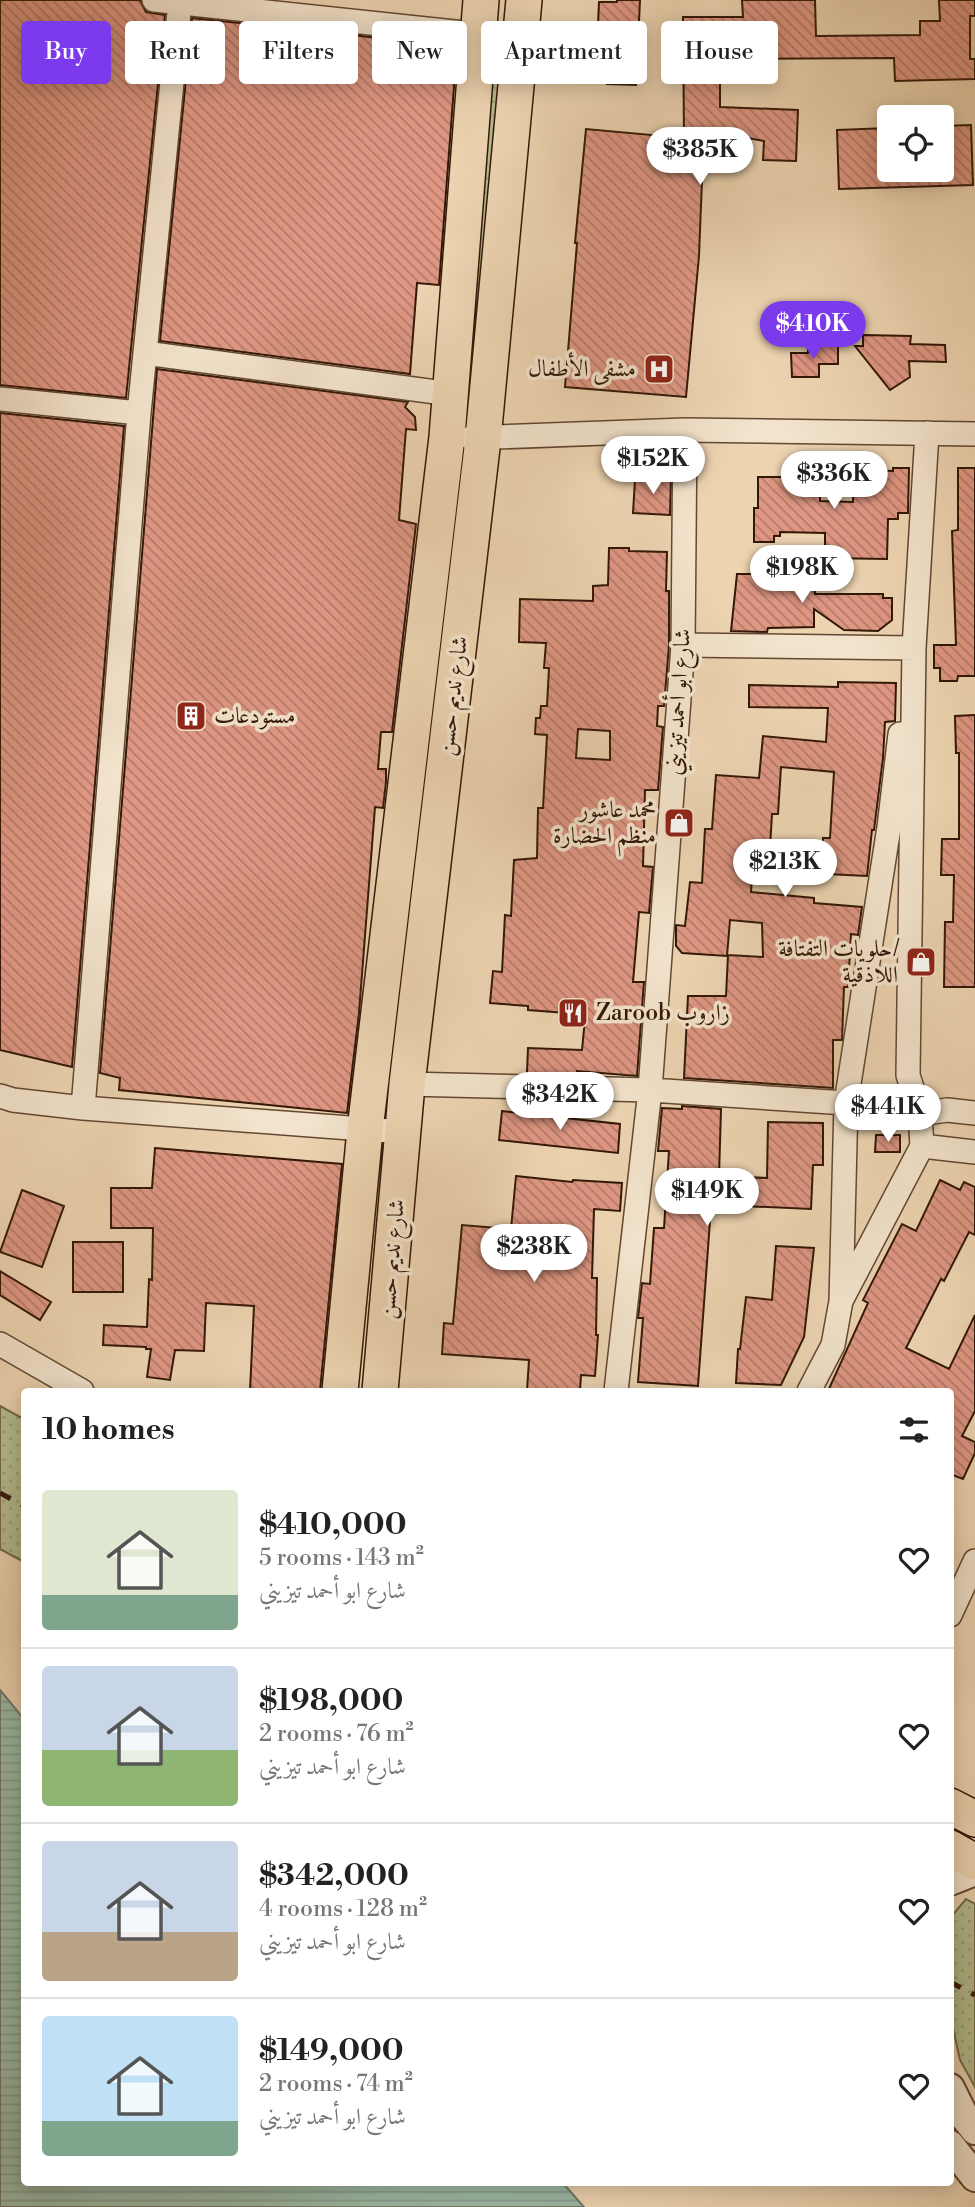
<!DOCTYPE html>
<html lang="en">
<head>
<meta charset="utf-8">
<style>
  body { margin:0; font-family:"Libre Bodoni",Amiri,serif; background:#f2f2f2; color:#222; height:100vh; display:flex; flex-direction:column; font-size:26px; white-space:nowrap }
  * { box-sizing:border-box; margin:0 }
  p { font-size:23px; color:#767676 }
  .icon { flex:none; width:38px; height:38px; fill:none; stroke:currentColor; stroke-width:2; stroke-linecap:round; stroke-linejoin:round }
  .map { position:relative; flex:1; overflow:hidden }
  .details { position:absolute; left:21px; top:1388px; width:933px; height:798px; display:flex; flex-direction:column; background:#fff; border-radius:7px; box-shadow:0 4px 18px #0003 }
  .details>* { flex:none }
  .top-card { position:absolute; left:21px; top:21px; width:934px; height:63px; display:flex; gap:14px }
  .tools { position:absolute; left:877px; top:105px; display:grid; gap:14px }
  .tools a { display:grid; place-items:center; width:77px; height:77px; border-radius:7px; background:#fff; box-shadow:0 4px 18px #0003; font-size:35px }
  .price { position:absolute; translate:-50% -60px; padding:0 16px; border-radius:24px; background:#fff; color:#222; font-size:23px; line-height:46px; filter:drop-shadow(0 2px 4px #0008) }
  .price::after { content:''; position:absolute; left:50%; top:42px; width:21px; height:16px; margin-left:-10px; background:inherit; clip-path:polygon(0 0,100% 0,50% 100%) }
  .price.on { background:#7c3aed; color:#fff }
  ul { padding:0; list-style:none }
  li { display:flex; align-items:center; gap:21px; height:175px; padding:0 21px }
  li+li { border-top:2px solid #e0e0e0 }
  li span { display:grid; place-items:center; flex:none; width:196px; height:140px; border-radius:7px; color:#555 }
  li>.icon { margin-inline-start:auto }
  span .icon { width:84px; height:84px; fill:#fffc; stroke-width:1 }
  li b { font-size:30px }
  h2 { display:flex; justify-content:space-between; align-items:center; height:84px; padding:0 21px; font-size:30px }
  .tag { padding:0 24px; border-radius:7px; background:#fff; box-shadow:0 4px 18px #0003; font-size:24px; line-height:63px }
  .tag.on { background:#7c3aed; color:#fff }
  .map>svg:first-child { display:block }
</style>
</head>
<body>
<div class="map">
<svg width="975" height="2207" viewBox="0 0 975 2207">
  <defs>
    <pattern id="grass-dots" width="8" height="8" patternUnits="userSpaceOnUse" patternTransform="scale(1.75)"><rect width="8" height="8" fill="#b4bd8f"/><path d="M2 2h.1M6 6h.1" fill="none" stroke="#9ba27a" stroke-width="1.8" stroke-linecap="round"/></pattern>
    <pattern id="water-rules" width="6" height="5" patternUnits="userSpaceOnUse" patternTransform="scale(1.75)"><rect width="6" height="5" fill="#9ab9a6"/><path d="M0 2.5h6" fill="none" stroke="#859e8d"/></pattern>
    <pattern id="building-back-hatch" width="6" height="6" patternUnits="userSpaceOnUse" patternTransform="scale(1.75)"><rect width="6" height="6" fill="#df9783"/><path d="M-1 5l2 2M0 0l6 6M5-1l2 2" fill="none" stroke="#b57a69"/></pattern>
  </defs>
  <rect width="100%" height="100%" fill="#edd4b1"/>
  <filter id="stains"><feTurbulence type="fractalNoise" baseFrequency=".00286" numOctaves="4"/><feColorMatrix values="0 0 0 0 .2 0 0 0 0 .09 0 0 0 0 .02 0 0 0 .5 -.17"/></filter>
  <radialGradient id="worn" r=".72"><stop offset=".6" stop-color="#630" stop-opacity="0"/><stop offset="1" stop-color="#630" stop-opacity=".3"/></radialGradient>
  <path fill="url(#grass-dots)" stroke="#746a4b" stroke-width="2" d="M493,61L502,71L474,404L466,406Z
    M0,1406L24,1419V1562L0,1549Z
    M966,1899L975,1904V2087L960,2060L950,2014V1918Z"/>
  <path fill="url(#water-rules)" stroke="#717966" stroke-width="2" d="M0,1690L24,1719V2182H562L584,2207H0Z"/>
  <path fill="url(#building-back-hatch)" stroke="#331807" stroke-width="2" fill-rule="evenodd" d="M0,0H140L146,12L165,15L126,398L0,385Z
    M617,0H640L636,85L607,84L608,60H592V43H586V24L598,25L599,2H617Z
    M742,0H815L816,36L920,35V21H940L939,0H975V16H970V59H975V79L895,81L894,58L720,59V107L798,110L796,161L763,160L764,141L704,130L699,256L686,397L565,387L577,243H575L586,129L684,138L683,17H743Z
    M192,18L370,37L435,53L434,58L456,60L439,285L417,283L410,374L160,341Z
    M971,125L973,185L839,189L837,130L889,128V170H942V126Z
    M863,335L911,336L910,344L945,345L946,362L909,361L910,377L890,390L855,346H863Z
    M808,346H838V364H819V377H792L791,353H808Z
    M157,369L408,402L405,407L415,417L416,430L406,429L399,520L416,524L392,732H381L378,769H386V782L383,808L375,807L359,1013L347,1113L119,1090L120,1078L100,1073Z
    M0,413L124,426L72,1067L0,1050Z
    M794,468H820V501L853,502V475H857L858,470L893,471V468H909L908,513H898V519H888L887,559L825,558V533L780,532V536H774V542H754V508H758V477H794Z
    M958,468H975V676H958L957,681H940V668H934V645H956L952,531L958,530Z
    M645,475L671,477L670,515L633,513L635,480L645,481Z
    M609,548H629V551L667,552L666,591H669V645L664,706H658L657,726L663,727L658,790H645L643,866L653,867L649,913L639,912L633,982H644L637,1076L577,1071V1074L527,1073L528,1048L582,1050L585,1019H580V1014L528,1010V1006L490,1003L493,971L502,972L505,915L511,916L514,860L537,858L538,808H543L547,735L535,734L536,718H540L541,706H547L549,668H544L546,643L519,642L520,599L593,601V586L608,585ZM578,729L610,731V760L576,758Z
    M814,571L815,594H883V598H892V620L878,631L844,630L814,609V627L768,628L767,632L731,631L737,574H782V572Z
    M838,682L896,683L895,721L885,722L883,758L874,830H872L867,876L806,873L808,841L823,842V838H830L834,772L781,767L778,814H772L769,865L753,864L751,892L814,898V903L862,907L858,935L851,934L848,987H844L842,1040H833V1088L684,1078L688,996H726L728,955L763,957L762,923L730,920L727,956L682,953L676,946V925L685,926L690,882L702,883L705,829H712L716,775L759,778L763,736L826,742L828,708L749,707V685L838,687Z
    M975,715V987H944L945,922H953L954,875H941L942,839H959V753H956L955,716Z
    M682,1106L721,1109L719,1176L767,1178L768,1122L823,1123V1165H813L811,1209L720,1205V1208L711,1207L698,1386L638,1382L643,1318H638L642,1283L650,1284L654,1228H664L669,1151H658L662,1108L682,1109Z
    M502,1111L620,1124L618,1153L499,1140Z
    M876,1135H900V1152H875Z
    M155,1148L342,1164L320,1391H250L254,1306L206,1303L204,1351L175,1350L170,1380L147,1377L151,1349H146V1347L103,1345L104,1325L147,1327L149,1279L152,1280L153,1228H111V1188H152Z
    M516,1176L572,1182L573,1180L622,1183L620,1211L594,1209L592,1278H597L596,1335H598L595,1376L581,1375L580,1391H527L529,1360L442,1354L444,1323L453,1324L462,1225L511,1229Z
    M940,1180L960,1190L964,1182L975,1187V1235L969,1232L944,1281L941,1279L906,1348L949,1369L975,1315V1411L962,1436L975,1442V1453L963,1479L950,1474V1391H828L868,1303L863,1300L902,1224L916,1231Z
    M22,1190L64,1206L42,1267L0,1252Z
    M73,1242H123V1292H73Z
    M776,1246L814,1248L804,1337L781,1385L736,1383L738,1349H740L746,1297L772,1300Z
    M0,1271L51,1302L40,1320L0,1295Z"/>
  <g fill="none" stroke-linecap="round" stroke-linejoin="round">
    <g stroke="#624732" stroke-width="26">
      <path id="minor" d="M154,0L520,39
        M145,353L451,394
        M0,399L139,413
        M471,438L685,430L975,434
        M683,645L914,648
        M407,1084L650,1090L846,1103L920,1114L947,1110L975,1113
        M0,1096L13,1100L83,1108L403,1132
        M83,1108L139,413L180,2
        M922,1146L975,1152
        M841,1301L922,1146L920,1114L908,1075L914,648L927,433
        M0,1344L82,1391
        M616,1391L650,1090L683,645L685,430
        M809,1391L833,1345L841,1301L846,1103L889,827L900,734
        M950,1615L975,1561"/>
    </g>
    <g stroke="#624732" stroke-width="32">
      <path id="tertiary" d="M950,1881L975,1871
        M950,2088L964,2116L975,2130
        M950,2145L975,2177"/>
    </g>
    <g stroke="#331807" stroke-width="38">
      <path id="primary" d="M340,1391L365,1130L447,437L481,0
        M380,1391L407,1084L483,439L524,0
        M950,1806L975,1819
        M950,1848L975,1862"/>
    </g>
    <use href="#minor" stroke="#f3e3cc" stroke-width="23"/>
    <use href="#tertiary" stroke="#f3e3cc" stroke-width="28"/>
    <use href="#primary" stroke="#edd4b1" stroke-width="35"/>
    <path stroke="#331807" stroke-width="5" stroke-dasharray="12 12" stroke-linecap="butt" d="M0,1493L24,1506
      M950,1982L975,1995"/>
  </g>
  <defs>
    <g id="hospital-square" transform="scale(1.575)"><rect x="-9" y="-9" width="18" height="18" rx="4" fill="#8f2418" stroke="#f3e3cc"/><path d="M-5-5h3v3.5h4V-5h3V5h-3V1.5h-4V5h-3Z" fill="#fff"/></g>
    <g id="building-square" transform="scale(1.575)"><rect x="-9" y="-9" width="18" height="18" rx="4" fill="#8f2418" stroke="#f3e3cc"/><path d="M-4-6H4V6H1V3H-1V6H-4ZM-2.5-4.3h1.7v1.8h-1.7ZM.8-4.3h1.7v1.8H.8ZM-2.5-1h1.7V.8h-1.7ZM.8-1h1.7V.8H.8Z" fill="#fff"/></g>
    <g id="shop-square" transform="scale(1.575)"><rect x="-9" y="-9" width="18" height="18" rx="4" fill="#8f2418" stroke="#f3e3cc"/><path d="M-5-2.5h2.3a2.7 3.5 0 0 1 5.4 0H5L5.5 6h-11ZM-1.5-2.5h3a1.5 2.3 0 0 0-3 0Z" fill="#fff"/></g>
    <g id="restaurant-square" transform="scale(1.575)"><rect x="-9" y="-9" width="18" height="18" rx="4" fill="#8f2418" stroke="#f3e3cc"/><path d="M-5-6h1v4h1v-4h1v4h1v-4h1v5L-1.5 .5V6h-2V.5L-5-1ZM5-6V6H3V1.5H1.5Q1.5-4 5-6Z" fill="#fff"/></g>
  </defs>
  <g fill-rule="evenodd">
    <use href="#hospital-square" x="659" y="369"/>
    <use href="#building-square" x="191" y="716"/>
    <use href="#shop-square" x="679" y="823"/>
    <use href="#shop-square" x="921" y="962"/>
    <use href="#restaurant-square" x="573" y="1013"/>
  </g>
  <g text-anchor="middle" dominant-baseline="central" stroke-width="7" stroke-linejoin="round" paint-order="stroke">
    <g font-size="23" fill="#331807" stroke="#f3e3cc" text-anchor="end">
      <text x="636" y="369">مشفى الأطفال</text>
      <text x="214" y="716" text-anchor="start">مستودعات</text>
      <text x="656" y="810">محمد عاشور<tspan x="656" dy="26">منظم الحضارة</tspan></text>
      <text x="898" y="949">حلويات التفتافة/<tspan x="898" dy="26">اللاذقية</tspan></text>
      <text x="596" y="1013" text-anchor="start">Zaroob زاروب</text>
    </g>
    <g font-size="23" fill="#331807" stroke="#f3e3cc">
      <text transform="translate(453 696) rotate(-83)">شارع نديم حسن</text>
      <text transform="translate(678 702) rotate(-86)">شارع ابو أحمد تيزيني</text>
      <text transform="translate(392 1259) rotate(-85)">شارع نديم حسن</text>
    </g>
  </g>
  <rect width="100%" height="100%" filter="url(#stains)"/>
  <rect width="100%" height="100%" fill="url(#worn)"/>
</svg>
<div class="tools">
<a><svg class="icon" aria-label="locate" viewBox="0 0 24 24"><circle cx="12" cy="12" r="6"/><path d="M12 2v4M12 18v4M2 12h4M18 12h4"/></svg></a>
</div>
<b class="price" style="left:700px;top:187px">$385K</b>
<b class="price on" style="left:813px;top:361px">$410K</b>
<b class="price" style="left:653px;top:496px">$152K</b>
<b class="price" style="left:834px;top:511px">$336K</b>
<b class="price" style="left:802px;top:605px">$198K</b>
<b class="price" style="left:785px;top:899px">$213K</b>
<b class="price" style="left:560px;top:1132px">$342K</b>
<b class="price" style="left:888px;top:1144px">$441K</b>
<b class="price" style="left:707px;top:1228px">$149K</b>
<b class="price" style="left:534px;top:1284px">$238K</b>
<div class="top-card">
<a class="tag on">Buy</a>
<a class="tag">Rent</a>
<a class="tag">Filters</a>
<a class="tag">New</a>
<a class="tag">Apartment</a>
<a class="tag">House</a>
</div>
<section class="details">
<h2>10 homes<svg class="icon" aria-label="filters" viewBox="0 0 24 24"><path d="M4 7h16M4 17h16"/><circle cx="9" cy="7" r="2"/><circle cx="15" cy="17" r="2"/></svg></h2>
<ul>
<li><span style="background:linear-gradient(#dfe7d0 75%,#7fa58c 0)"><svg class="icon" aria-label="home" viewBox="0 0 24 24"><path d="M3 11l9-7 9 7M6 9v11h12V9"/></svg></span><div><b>$410,000</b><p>5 rooms · 143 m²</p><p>شارع ابو أحمد تيزيني</p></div><svg class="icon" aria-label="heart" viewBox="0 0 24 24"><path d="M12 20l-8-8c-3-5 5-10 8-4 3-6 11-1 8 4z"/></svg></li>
<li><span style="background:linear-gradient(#c9d6e8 60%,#8fb573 0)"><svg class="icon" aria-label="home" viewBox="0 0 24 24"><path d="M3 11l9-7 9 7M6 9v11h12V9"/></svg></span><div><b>$198,000</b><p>2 rooms · 76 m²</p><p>شارع ابو أحمد تيزيني</p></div><svg class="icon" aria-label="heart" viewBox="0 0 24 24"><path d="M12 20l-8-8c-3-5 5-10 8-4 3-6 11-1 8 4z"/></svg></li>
<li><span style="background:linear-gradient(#c9d6e8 65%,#b9a48a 0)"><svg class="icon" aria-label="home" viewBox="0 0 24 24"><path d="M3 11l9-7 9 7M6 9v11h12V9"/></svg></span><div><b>$342,000</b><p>4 rooms · 128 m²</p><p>شارع ابو أحمد تيزيني</p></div><svg class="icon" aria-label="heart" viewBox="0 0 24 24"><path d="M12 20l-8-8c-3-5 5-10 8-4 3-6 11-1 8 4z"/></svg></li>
<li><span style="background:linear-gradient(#bfe0f5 75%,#7fa58c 0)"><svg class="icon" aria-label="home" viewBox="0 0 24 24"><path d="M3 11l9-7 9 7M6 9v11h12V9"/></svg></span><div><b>$149,000</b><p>2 rooms · 74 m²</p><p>شارع ابو أحمد تيزيني</p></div><svg class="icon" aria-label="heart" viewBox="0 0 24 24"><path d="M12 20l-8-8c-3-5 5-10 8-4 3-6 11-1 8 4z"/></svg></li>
</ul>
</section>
</div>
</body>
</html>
